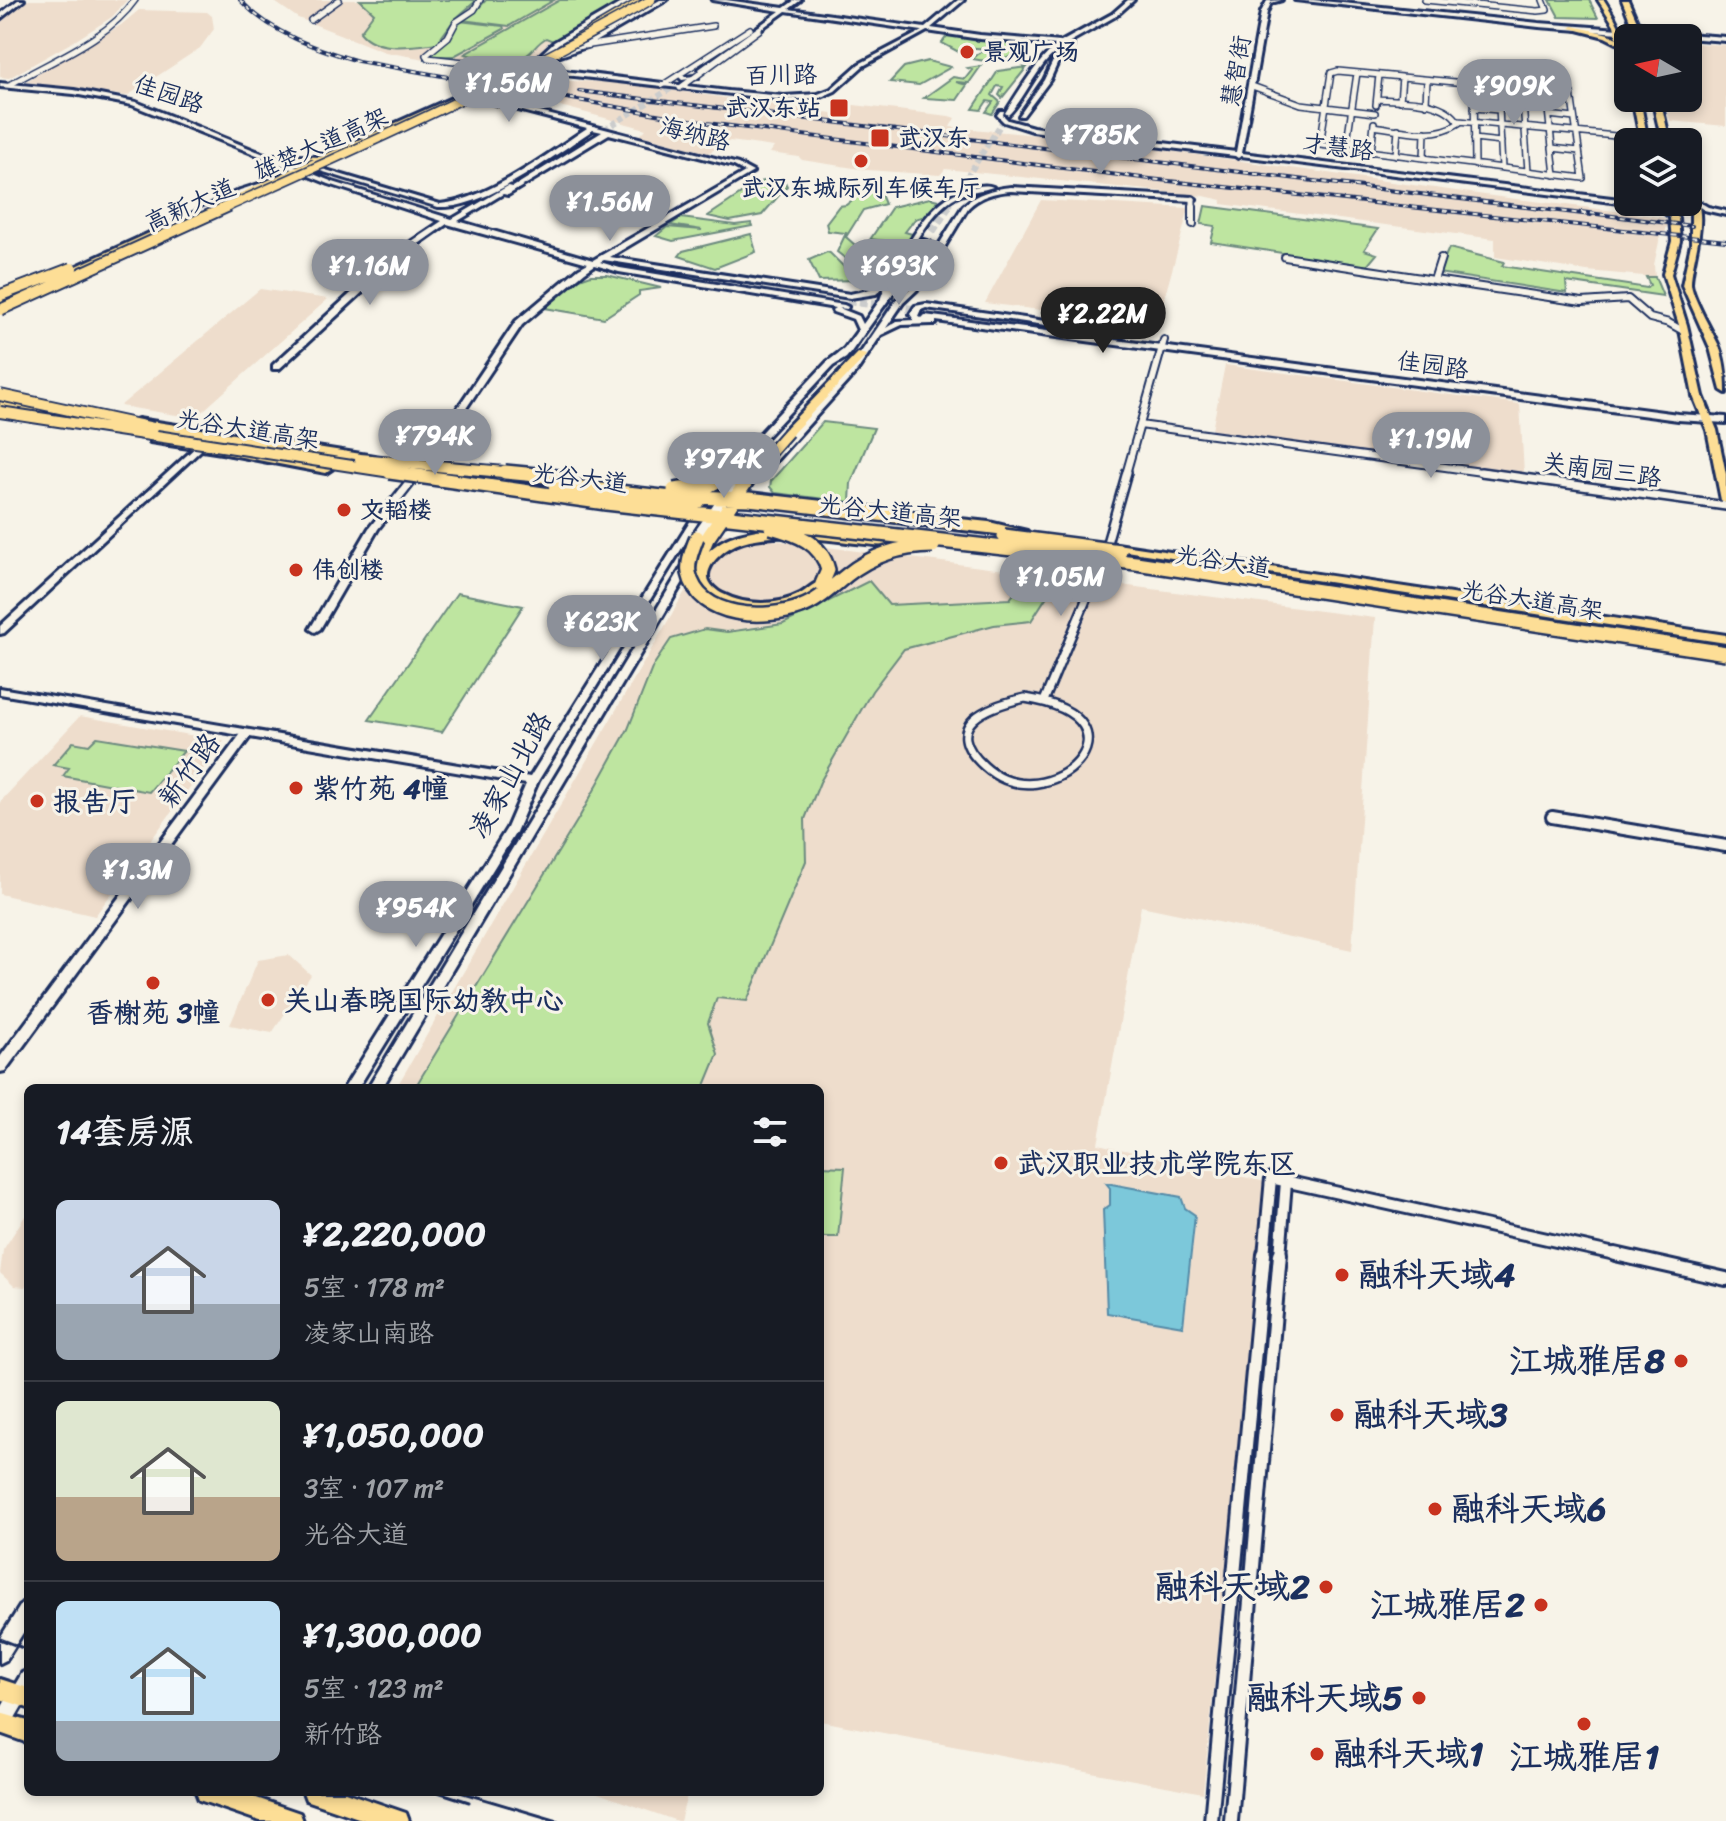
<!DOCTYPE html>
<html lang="zh">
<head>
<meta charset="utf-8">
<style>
  body { margin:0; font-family:Sriracha,"LXGW WenKai TC",sans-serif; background:#242831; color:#f1f3f6; height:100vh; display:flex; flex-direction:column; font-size:30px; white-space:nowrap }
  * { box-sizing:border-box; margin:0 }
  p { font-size:26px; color:#9ea1a6 }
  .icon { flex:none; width:44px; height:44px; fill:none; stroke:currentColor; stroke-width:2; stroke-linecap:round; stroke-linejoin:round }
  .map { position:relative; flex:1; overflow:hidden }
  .details { position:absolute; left:24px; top:1084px; width:800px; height:712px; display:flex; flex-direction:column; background:#171b24; border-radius:12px; box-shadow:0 4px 12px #0003 }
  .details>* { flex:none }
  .needle { width:52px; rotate:279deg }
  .fabs { position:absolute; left:1614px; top:24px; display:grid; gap:16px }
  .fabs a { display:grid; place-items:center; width:88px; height:88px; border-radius:12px; background:#171b24; box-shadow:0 4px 12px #0003; font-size:40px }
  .price { position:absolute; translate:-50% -68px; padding:0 18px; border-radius:28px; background:#8c9099; color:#fff; font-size:26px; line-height:52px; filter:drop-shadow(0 2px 4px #0008) }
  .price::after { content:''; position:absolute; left:50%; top:48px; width:24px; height:18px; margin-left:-12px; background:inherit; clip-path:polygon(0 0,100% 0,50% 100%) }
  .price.selected { background:#222; color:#fff }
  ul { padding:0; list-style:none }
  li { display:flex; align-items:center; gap:24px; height:200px; padding:0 32px }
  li+li { border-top:2px solid #363941 }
  li span { display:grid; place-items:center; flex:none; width:224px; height:160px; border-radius:12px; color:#555 }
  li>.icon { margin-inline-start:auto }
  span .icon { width:96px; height:96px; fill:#fffc; stroke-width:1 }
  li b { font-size:34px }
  h2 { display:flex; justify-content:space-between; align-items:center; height:96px; padding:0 32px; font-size:34px }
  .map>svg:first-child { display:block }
</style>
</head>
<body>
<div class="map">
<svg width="1726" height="1821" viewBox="0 0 1726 1821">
  <rect width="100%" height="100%" fill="#f7f3e8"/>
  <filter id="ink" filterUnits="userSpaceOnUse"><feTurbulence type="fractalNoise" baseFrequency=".0125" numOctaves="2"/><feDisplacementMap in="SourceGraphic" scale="16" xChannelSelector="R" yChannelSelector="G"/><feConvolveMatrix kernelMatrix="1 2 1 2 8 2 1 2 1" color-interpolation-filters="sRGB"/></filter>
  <g filter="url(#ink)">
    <path fill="#edc" d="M26,0H127L112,17L76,40L9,78L0,77V19Z
      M272,0H624L549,42L539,52L499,72L385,52L298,18Z
      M139,10L207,12L212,16L214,29L200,48L127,96L25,82L121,25Z
      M1688,43L1726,45V126L1670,121L1664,98H1688Z
      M538,73L569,78L567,80L571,81L614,82L839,114L847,105H854L949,116L955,118L950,127L1038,135L1040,133L1492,196L1640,214L1664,218L1668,226L1665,228L1666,232H1661L1654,265L1655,277L1587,271L1495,257V239L1221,204L1222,200L1204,196L945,169L940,175L867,170L802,160L799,157L770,153L774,147L730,141L708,153L640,135L646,129L568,108L492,93L527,75Z
      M1041,200L1189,208L1157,325L985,303Z
      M260,289L328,299L195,418L120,406Z
      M1225,365L1520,404L1524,474L1212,430Z
      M719,533L1375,618L1352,950L1141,906L1098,1144L1266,1182L1203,1793L820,1721V1088H396Z
      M80,716L224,741L95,916L0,894V802Z
      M289,955L311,975L272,1033L230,1025L258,960Z
      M25,1216H28V1283L25,1287L14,1286L0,1273L3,1250Z
      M595,1792H688L680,1821H677Z"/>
    <path fill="#bee5a0" stroke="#6c8a7f" stroke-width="2" d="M360,0H477L454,20L437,43C414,46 377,53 360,32L374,13Z
      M486,0H554L509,26L462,20L477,10Z
      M560,0H624L553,41L546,38C537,43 534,50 527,55C509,69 484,59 465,54Z
      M1550,0H1589L1598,18L1559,17Z
      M459,21L503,26L504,29L454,56H432L434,49L451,37Z
      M953,35L1019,43L1024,47C1014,60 989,63 973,59L977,54L988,49L964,47L961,50L968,55L966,56L942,43L947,36Z
      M928,61L951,67L919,85L890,82L904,67Z
      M981,66L969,83L956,82L967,85L957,100L924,98L953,77L965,79L972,70L968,68Z
      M1027,67L1002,98L999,95L1003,87L997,86L992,95L1000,102L992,114L986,112L993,102L987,101L981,110L973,109L998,71Z
      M776,179L785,182L787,186L762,215L730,221L708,216L759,182Z
      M870,186L878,187L885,204L863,210L846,237L882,269L881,271C862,262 853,266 837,252L846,233L828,231L826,223L839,206L846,205Z
      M930,198L938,200L929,215L915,219L905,232L912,234L925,220L907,248L892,242L871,239L867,245L898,253L892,265H886L865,247L892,207Z
      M1205,206L1378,229L1364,250L1377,254L1367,266L1211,242L1215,226L1201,224Z
      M681,218L735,225L751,223L752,226L673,241L656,236L667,227L702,230L670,225Z
      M751,234L756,252L715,268L679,256L683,251Z
      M1449,248L1504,262L1502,266L1647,288L1650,285L1646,277H1655L1663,296L1566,282L1567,293L1438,273Z
      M827,252L830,253L857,280L819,281L809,260Z
      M591,275H607L661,288L639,291V295L604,318L545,308L577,280Z
      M823,422L874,428L851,483L850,502L775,493L770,487L771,481Z
      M1033,568L1063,571L1031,621L994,625L904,649L872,691L820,782L805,819L806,861L747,1001L717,998L708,1023L718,1054L704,1088H477L417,1084L580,816L628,729L653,666L671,639L705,629L727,632L783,624L869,581L889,605L1010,599Z
      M457,593L523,606L442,732L369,720Z
      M97,737L184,751L149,792L63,776L69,768L53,765L73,742L89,745Z
      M820,1166L845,1167L838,1237H820Z"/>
    <path fill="#7bc8da" stroke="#558ba8" stroke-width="2" d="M1106,1183L1181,1197L1185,1208L1195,1215L1183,1326L1107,1313L1103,1210L1110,1205V1188Z"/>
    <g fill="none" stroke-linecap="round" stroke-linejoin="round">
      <path stroke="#cbcccc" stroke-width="6" stroke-dasharray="6 3" stroke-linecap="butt" d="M566,153L701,70
        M947,208L1008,113"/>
      <path stroke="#cbcccc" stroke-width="8" stroke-dasharray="8 4" stroke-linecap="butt" d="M932,232L949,206
        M847,301L929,311"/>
      <g stroke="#1b2f5e" stroke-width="8">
        <path id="street-far4" d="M480,0L474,10L456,22L448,37L426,55L428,58L518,68
          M1425,0L1538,11L1547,10L1543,0
          M311,20L339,0
          M584,46L713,26
          M1338,71L1571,93L1583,178L1320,145L1331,73Z
          M11,84C52,60 107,40 135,0
          M1474,84L1475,165
          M663,85L750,29
          M1252,86L1301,104L1375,113
          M1498,86L1502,168
          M680,88L759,30
          M1522,89L1528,171
          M1546,91L1555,175
          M1400,101L1402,77
          M1426,104L1427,80
          M1376,105L1379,75
          M1474,108L1499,110
          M1549,115L1574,118
          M1459,121L1626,137
          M1374,126C1402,130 1434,140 1459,123C1444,98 1403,101 1377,99
          M1474,139L1501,142
          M1346,148L1357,73
          M1552,148L1579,151
          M1371,152L1374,123
          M1396,155L1398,129
          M1424,158L1425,132
          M1193,199V208"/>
      </g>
      <g stroke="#1b2f5e" stroke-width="10">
        <path id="street-far3" d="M1193,206V224
          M1285,257L1434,280
          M1441,258L1434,280L1582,302L1628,299L1650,318L1669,323L1685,332
          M1140,425L1496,474
          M1126,474L1164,340"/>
      </g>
      <g stroke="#1b2f5e" stroke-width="12">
        <path id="street-far2" d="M1481,472L1726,506
          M1025,698C1157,719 1048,825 984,766C938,724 989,706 1025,698Z
          M1044,701L1101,564L1127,472"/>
      </g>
      <g stroke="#1b2f5e" stroke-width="16">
        <path id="street-far1" d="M1552,817L1726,846
          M1264,1256L1271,1178L1624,1256
          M1280,1256L1286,1182"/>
      </g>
      <g stroke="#1b2f5e" stroke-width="18">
        <path id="street" d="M1615,1254L1726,1279
          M1211,1821L1264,1254
          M1231,1821L1280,1254"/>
      </g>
      <g stroke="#1b2f5e" stroke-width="6">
        <path id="secondary" d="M18,0H24L0,19V14Z
          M626,0H633L558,44L545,56L540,55L554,42Z
          M660,0H667L586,47L555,58L550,57L582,45Z
          M712,0H726L784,8L795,0H801L789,9L925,28L958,0H964L931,28L980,35L1061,42L1112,14L1128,0H1134L1116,16L1068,43L1073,44V46C1043,47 1028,97 1008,115L1005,113C1020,90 1035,63 1057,45L980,39L927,31L863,66L835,91L819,98L784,100L548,73L524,75L521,73L548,69L728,91L784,96L818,94L831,89L859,64L922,31L786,11L701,72L699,69L780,11Z
          M1282,0L1271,3L1267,12L1242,153L1628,200V202C1647,202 1663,205 1677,218L1672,219L1662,211L1644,206L1241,156L1238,158L1235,156L1032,131L1004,122L997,115L1000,111H1004L1003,115L1008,120L1033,127L1236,152L1261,12L1267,1Z
          M1295,0H1313L1539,23L1726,37V41L1539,27Z
          M1053,61L1058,62L1050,80L1023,116H1019L1044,80Z
          M680,73L685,77L695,76L698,78L682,80L677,75Z
          M0,83L74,90L136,102L333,182L452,219L508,186L513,187L602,132L593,130C554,155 485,210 438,207L314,169L319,168L440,204C488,200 547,154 587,128L473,98L475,95L738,164L753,172L610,257L850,294C865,291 877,288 889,277C894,272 898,263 901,256C918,228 935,196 970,188C978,186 986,184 993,187C982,191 968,191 956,197C931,210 911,251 898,275L923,240L930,242L851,352L846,358L833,366L726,480H720V476L827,362L844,349L858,330L853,319L833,312L832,310L835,308L619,272L595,265L585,272L522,325L426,468L378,529L320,629L315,632L310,629L369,528L420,464L516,321L579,268L588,263L447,224L403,255L279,369H273V365L397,251L442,221L329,184L132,105L74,94L0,87ZM609,134L734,166L745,172L593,260L458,221L503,194L508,195ZM604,260L850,298L876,294L885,286L880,300L863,324L859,316L839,308L847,309L848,307L844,305L620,268L600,262Z
          M265,182L267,183V185L244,192L182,222L177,221L240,190Z
          M1011,187L1193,197L1196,199L1193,201L1011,191C994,192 980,196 968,208L921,286L903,303L886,328L897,321L914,320L910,314L915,306L926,304L1122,332L1126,334L1122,336L926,308L921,310L918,317L922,318L925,315L1678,414L1726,417V423L1678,420L936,321V324H933L902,325L881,335L857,371L763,475L749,484H743V480L757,471L851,367L897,299L914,285L963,206C977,193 992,189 1011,187Z
          M1691,197L1708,207L1726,211V215L1704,210L1689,200V198Z
          M198,445L201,446V450L4,633L0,634V626Z
          M712,490L716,493L538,781L516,832L358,1088H344L507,828L526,784L250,737L5,1071L0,1072V1057L240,735L0,694V688L530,777L708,493Z
          M690,559L695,562L382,1088H368L685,562Z
          M28,1600V1625L6,1660L0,1663V1638L22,1603Z
          M28,1670V1696L8,1730L0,1732V1710L22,1673Z"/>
      </g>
      <g stroke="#1b2f5e" stroke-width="6">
        <path id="primary" d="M636,0H643L573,41L568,40Z
          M1598,0H1604C1618,22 1628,41 1628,67L1625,65L1619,44L1605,37L1570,28L1573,26L1609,34L1617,38L1614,25Z
          M1622,0H1628L1637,21L1648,26L1687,33L1684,35L1639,27L1643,38H1637Z
          M456,96L458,99L216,210L209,208L314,159H274V155L320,157Z
          M1632,98H1640L1648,142H1640V138L1626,139L1622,137L1639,133Z
          M1652,98H1660L1670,142H1662Z
          M1688,188C1713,208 1692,256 1691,282C1690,294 1712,331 1718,344C1725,360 1726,376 1726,393L1721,390L1710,348L1682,285L1691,244V206L1688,199Z
          M1663,202H1671L1678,218L1680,241L1671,274L1687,325L1703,396L1717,430L1726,474V503L1721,500L1707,430L1693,396L1679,325L1663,274L1672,241L1670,218Z
          M191,214L198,216L62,278L55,276Z
          M138,419L374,456L379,459L374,462L135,424V420Z
          M154,437L241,450L246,453L241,456L150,442V438Z
          M907,518L1014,530L1019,533L1014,536L903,523V519Z
          M1110,543L1726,635V643L1106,548V544Z
          M0,1679L28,1688V1708L0,1699Z
          M0,1713L28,1721V1743L0,1733Z
          M196,1792H239L300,1813L303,1821H260L199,1800Z
          M303,1792H345L406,1813L409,1821H367L306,1800Z"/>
      </g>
      <g stroke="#1b2f5e" stroke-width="6">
        <path id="highway" d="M52,278L57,281L55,283L0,306V299Z
          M858,353L867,355L792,434H784V430Z
          M0,402L97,417L103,420L97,423L0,408Z
          M136,422L346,455L352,458L346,461L132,427V423Z
          M230,449L326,465L332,469L326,473L226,454L224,452Z
          M922,515L989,522L1027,531L1029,534L1023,538L989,530L918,522L916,519Z
          M762,529L865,538L920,537L926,541C918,547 907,546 897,546C847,547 756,519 719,556C714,560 707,570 708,577C708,584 718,592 723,594C746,606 777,606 800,594C810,588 815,580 827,581L828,584C784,630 659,618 705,533H713L715,536L709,551C725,536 741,533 762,529Z"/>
      </g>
      <use href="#street-far4" stroke="#f7f3e8" stroke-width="5"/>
      <use href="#street-far3" stroke="#f7f3e8" stroke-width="6"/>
      <use href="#street-far2" stroke="#f7f3e8" stroke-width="7"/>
      <use href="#street-far1" stroke="#f7f3e8" stroke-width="10"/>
      <use href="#street" stroke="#f7f3e8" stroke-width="12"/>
      <use href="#secondary" fill="#f7f3e8" fill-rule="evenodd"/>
      <use href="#primary" fill="#fdde96" fill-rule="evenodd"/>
      <use href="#highway" fill="#fdde96" fill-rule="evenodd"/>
      <path stroke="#1b2f5e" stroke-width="3" d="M0,1639L28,1650
        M438,1792L469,1802
        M460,1792L558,1821"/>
      <g stroke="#1b2f5e" stroke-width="4">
        <path id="rail" d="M240,0C272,34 314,48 358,61L707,123L1150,179L1726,241
          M579,91L1591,215
          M1581,212L1692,226"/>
      </g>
      <use href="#rail" stroke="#f7f3e8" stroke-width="2" stroke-dasharray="5" stroke-linecap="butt"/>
      <g stroke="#1b2f5e" stroke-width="12" stroke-linecap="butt">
        <path id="secondary-bridge-far1" d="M741,474L754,456"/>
      </g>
      <g stroke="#1b2f5e" stroke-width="15" stroke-linecap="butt">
        <path id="secondary-bridge" d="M697,537L743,472"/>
      </g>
      <g stroke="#1b2f5e" stroke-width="11" stroke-linecap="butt">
        <path id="highway-bridge-far2" d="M225,208C370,143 514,79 651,0"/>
      </g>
      <g stroke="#1b2f5e" stroke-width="14" stroke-linecap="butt">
        <path id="highway-bridge-far1" d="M1,295L72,268
          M0,310L229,206
          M0,395L153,428
          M0,412L404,474
          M360,459L526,474
          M731,474L758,451
          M751,474L788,432"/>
      </g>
      <g stroke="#1b2f5e" stroke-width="18" stroke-linecap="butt">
        <path id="highway-bridge" d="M390,472L606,503L1136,563L1726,653
          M505,472L568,478
          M555,485L699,501
          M674,490L710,485L734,472
          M693,497L749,499L922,519
          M771,527C797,534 821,542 828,570L822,584
          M709,536L753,472
          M1004,536L1120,551
          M697,537C693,548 687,561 689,573C699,619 766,620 801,607C818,601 832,587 847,575C872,555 901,546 933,546"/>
      </g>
      <use href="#secondary-bridge-far1" stroke="#f7f3e8" stroke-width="8"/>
      <use href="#secondary-bridge" stroke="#f7f3e8" stroke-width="10"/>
      <use href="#highway-bridge-far2" stroke="#fdde96" stroke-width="8"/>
      <use href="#highway-bridge-far1" stroke="#fdde96" stroke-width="10"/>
      <use href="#highway-bridge" stroke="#fdde96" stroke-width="13"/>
    </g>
  </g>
  <g fill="#c8321e" stroke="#f7f3e8" stroke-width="3">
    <circle cx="967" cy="52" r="8"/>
    <rect x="829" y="98" width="20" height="20" rx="4"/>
    <rect x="870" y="128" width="20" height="20" rx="4"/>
    <circle cx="861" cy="161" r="8"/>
    <circle cx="344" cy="510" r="8"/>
    <circle cx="296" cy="570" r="8"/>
    <circle cx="296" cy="788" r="8"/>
    <circle cx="37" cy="801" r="8"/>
    <circle cx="153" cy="983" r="8"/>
    <circle cx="268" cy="1000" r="8"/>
    <circle cx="1001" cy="1163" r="8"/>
    <circle cx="1342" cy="1275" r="8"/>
    <circle cx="1681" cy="1361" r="8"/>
    <circle cx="1337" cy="1415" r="8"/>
    <circle cx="1435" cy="1509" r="8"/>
    <circle cx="1326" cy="1587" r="8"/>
    <circle cx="1541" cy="1605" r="8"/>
    <circle cx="1419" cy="1698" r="8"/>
    <circle cx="1584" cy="1724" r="8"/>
    <circle cx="1317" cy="1754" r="8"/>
  </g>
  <g text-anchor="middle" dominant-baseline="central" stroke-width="6" stroke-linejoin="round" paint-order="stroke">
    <g font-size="24" font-weight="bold" fill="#1b2f5e" stroke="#f7f3e8" text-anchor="start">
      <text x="983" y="52">景观广场</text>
      <text x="821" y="108" text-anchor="end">武汉东站</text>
      <text x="898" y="138">武汉东</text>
      <text x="861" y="188" text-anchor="middle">武汉东城际列车候车厅</text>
      <text x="360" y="510">文韬楼</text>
      <text x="312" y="570">伟创楼</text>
    </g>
    <g font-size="24" fill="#1b2f5e" stroke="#f7f3e8">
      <text transform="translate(1236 71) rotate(-80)">慧智街</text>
      <text transform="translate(781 75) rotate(-1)">百川路</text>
      <text transform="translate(169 94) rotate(19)">佳园路</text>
      <text transform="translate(695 134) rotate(14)">海纳路</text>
      <text transform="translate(321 144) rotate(-24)">雄楚大道高架</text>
      <text transform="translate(1338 147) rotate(7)">才慧路</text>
      <text transform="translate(190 205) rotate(-24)">高新大道</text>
      <text transform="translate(1433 365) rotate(8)">佳园路</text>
      <text transform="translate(248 429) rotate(9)">光谷大道高架</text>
      <text transform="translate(1602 470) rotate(8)">关南园三路</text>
      <text transform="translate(580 478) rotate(7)">光谷大道</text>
      <text transform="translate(890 511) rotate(6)">光谷大道高架</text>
      <text transform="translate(1223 561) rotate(9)">光谷大道</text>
      <text transform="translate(1532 600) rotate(9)">光谷大道高架</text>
    </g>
    <g font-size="28" fill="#1b2f5e" stroke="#f7f3e8">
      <text transform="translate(189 770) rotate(-54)">新竹路</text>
      <text transform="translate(510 775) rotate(-61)">凌家山北路</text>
    </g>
    <g font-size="28" font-weight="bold" fill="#1b2f5e" stroke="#f7f3e8" text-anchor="start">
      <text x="312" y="788">紫竹苑 4幢</text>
      <text x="53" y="801">报告厅</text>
      <text x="284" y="1000">关山春晓国际幼教中心</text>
      <text x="153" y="1012" text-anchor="middle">香榭苑 3幢</text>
      <text x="1017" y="1163">武汉职业技术学院东区</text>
    </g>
    <g font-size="34" font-weight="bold" fill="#1b2f5e" stroke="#f7f3e8" text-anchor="start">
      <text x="1358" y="1275">融科天域4</text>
      <text x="1665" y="1361" text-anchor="end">江城雅居8</text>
      <text x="1353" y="1415">融科天域3</text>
      <text x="1451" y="1509">融科天域6</text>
      <text x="1310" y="1587" text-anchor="end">融科天域2</text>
      <text x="1525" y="1605" text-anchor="end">江城雅居2</text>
      <text x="1403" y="1698" text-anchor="end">融科天域5</text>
      <text x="1333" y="1754">融科天域1</text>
      <text x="1584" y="1757" text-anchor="middle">江城雅居1</text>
    </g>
  </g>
</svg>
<div class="fabs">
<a><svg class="needle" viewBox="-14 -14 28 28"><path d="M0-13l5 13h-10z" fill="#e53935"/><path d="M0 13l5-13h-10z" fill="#9ea1a6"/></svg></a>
<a><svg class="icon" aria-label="layers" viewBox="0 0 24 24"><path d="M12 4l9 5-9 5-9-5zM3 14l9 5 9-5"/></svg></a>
</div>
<b class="price" style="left:509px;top:124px">¥1.56M</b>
<b class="price" style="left:1514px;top:127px">¥909K</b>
<b class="price" style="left:1101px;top:176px">¥785K</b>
<b class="price" style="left:610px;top:243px">¥1.56M</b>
<b class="price" style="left:370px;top:307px">¥1.16M</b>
<b class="price" style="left:899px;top:307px">¥693K</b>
<b class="price selected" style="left:1103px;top:355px">¥2.22M</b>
<b class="price" style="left:435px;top:477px">¥794K</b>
<b class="price" style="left:1431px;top:480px">¥1.19M</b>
<b class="price" style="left:724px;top:500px">¥974K</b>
<b class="price" style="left:1061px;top:618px">¥1.05M</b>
<b class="price" style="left:602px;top:663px">¥623K</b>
<b class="price" style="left:138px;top:911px">¥1.3M</b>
<b class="price" style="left:416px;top:949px">¥954K</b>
<section class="details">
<h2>14套房源<svg class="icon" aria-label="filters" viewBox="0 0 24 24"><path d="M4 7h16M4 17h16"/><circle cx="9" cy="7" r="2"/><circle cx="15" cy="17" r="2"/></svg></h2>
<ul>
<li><span style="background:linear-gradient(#c9d6e8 65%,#9aa5b1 0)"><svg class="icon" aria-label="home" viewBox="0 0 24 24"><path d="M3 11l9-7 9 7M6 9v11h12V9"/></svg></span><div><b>¥2,220,000</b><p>5室 · 178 m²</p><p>凌家山南路</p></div></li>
<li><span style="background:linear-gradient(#dfe7d0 60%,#b9a48a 0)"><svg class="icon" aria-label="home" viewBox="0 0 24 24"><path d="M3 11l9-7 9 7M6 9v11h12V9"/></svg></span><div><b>¥1,050,000</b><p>3室 · 107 m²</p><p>光谷大道</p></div></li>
<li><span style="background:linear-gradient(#bfe0f5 75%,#9aa5b1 0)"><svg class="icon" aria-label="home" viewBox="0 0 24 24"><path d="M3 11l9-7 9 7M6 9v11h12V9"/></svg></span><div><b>¥1,300,000</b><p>5室 · 123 m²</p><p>新竹路</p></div></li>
</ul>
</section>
</div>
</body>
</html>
